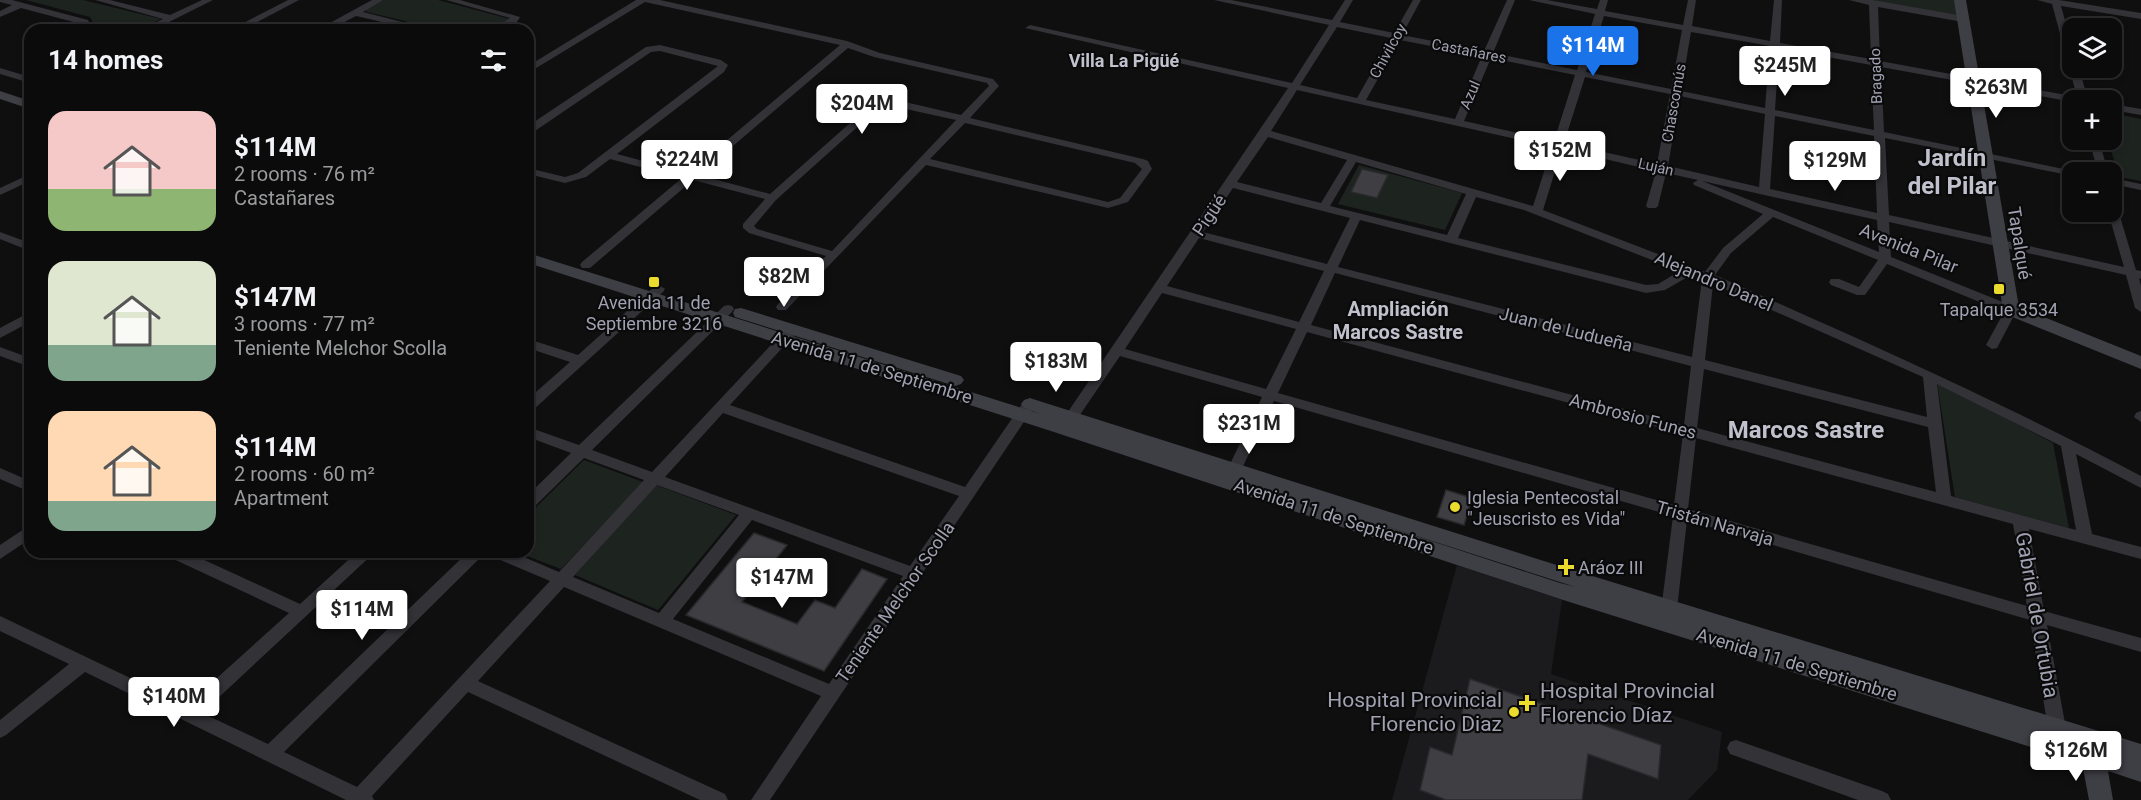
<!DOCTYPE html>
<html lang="en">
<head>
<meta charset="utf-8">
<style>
  body { margin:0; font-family:Roboto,sans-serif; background:#141415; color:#f1f3f6; height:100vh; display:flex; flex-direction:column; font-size:22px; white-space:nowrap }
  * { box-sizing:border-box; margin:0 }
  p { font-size:20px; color:#9a9b9d }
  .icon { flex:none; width:33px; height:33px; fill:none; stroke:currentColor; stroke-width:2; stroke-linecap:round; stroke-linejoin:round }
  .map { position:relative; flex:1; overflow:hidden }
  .drawer { position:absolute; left:24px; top:24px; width:510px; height:534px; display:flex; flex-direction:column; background:#0b0b0c; border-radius:18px; box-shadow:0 3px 9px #0003,0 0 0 2px #2b2b2d }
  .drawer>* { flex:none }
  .fabs { position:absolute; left:2062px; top:18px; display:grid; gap:12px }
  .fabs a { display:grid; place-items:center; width:60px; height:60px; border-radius:12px; background:#0b0b0c; box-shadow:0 3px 9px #0003,0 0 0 2px #2b2b2d; font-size:30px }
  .price { position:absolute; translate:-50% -51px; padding:0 14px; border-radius:6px; background:#fff; color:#222; font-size:20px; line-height:39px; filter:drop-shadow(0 2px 3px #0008) }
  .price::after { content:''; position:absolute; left:50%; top:36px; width:18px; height:14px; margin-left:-9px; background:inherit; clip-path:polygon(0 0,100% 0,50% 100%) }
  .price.selected { background:#1a73e8; color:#fff }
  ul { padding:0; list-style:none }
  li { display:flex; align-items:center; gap:18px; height:150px; padding:0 24px }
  li span { display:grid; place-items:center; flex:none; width:168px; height:120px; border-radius:18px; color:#555 }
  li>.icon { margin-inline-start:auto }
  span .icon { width:72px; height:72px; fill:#fffc; stroke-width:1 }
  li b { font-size:26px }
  h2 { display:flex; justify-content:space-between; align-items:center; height:72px; padding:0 24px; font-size:26px }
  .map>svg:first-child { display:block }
</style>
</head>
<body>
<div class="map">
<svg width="2141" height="800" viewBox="0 0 2141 800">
  <rect width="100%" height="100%" fill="#0f0f10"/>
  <path fill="#1b1b1d" d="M1457,565L1562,600L1551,674L1722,732L1717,770L1688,800H1392Z"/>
  <path fill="#1d2420" d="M26,0H83L161,19L138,30H91L94,24L90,17Z
    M383,0H438L510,19L490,30H443L367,12L365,9Z
    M1864,0H1961L1963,17Z
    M2112,113L2141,119V181L2119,177L2108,140H2112Z
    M1359,165L1462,193L1445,230L1338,204Z
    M1937,382L2053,443L2069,528L1955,497Z
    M584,460L643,482L561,569L517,552H528V515Z
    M656,485L736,515L658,610L575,575Z"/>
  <path fill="#3e3e43" stroke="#2a292c" stroke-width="1.5" d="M1362,169L1388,175L1377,198L1351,192Z
    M1446,490L1472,498L1464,525L1437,517Z
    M754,533L787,545L742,602L797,624L815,600L835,608L862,569L887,579L824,671L686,615Z
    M1470,679L1661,745L1658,779L1588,754L1582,800H1446L1420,790L1430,747L1452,755Z"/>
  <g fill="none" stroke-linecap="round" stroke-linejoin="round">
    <path fill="#323237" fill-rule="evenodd" d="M0,0H12L88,20L91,26L88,30H78L81,24L21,8L0,17V11L12,5L0,2Z
      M95,0H110L170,15L202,0H213L153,30H141L163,19Z
      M288,0H299L242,30H230Z
      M372,0H383L363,12L434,30H417L356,16L329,30H317Z
      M446,0H460L520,17C515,28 503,30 492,30L510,18Z
      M636,0H660L847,41L880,53L993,79L999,86L970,118L1143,159L1148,161L1152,169L1128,202L1108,208L926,165L786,310H778L776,307L778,304L826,256L749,233L743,228V224L765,199L693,180L590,268H582L580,265L582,262L682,178L610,159L586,177L565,183L528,174V168L565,177L578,173L718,66L660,51L651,52L532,133L528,134V126L646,47L660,45L721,60L728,65L724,72L617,154L688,173L840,45L645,2L528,73V66ZM848,48L874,57L987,83L989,86L961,115L892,99H877L770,194L699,175ZM883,104L956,120L832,251L757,229L754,226L776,200ZM965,123L1135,163L1142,169L1120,198L1108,202L930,159Z
      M1214,0H1231L1332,20L1345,0H1353L1340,22L1394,33L1413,0H1421L1402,35L1484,51L1507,0H1515L1493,53L1577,70L1595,14L1529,0H1547L1597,9L1600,0H1608L1605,11L1683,25L1688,0H1696L1692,26L1770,41L1774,0H1782L1780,43L1871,59L1869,5L1849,0H1873L1963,16L1968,19L1963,22L1878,7L1880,61L2077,97L2052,4L2037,0H2059L2141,13V19L2061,6L2073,49V68H2079L2088,100H2073V102L1881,67L1884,132L2078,172H2073V176L1885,138L1889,215L2124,267L2108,212H2112V202L2116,203L2136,270L2141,271V279L2139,278L2141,286V312L2135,308L2126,275L1889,222L1891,257L2015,307L2017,310L1997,348L1992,349L1986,345L2004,312L1887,264L1865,295H1857L1831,285L1829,282L1831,279H1839L1859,287L1878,260L1773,217L1731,253L1715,275C1859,339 2002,402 2141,476V488L2076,454L2092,534L2141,547V559L2029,529L2044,611L2141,638V652L2047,625L2067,734L2064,740L2058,742L2052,740L2049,734L2030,620L1687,520L1676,618L1674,623L1668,625L1662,623L1660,618L1673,516L1274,401L1236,481L1234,485H1224L1222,481L1262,397L1120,356L1069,431H1059L1057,428L1059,425L1288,88L1025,28L1030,25L1292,83L1329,25ZM1604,16L1682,30L1671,89L1586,72ZM1337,27L1391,38L1357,98L1300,85ZM1691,32L1770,46L1765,108L1681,91ZM1400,40L1482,56L1455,119L1366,100ZM1779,48L1871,65L1874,130L1775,110ZM1491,58L1575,75L1554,141L1464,121ZM1585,77L1670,94L1657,164L1564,143ZM1297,90L1552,147L1533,206L1271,131ZM1680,96L1765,114L1759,187L1668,166ZM1775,116L1874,136L1877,213L1770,189ZM1268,137L1347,160L1321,203L1237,182ZM1562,149L1656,171L1646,206L1648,208H1656L1658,206L1666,173L1698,180L1693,183L1694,185L1763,214L1723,248L1705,272L1543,210ZM1356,162L1466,194L1447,235L1330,206ZM1702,181L1877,220L1879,252ZM1233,188L1350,218L1327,264L1203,232ZM1476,197L1524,210L1680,271L1658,284L1646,285L1458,238ZM1360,220L1646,293L1665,290L1691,275L1702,279L1692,357L1338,267ZM1199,238L1324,271L1299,322L1167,286ZM1335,273L1691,366L1684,425L1311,325ZM1713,284L1923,377L1927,417L1705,360ZM1162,293L1296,329L1266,389L1125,349ZM1307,332L1683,434L1674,505L1278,393ZM1704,369L1928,427L1936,492L1697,428ZM1937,384L2061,446L2076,530L1951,496ZM1696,438L2013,524L2027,606L1688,509Z
      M0,68L30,77V83L0,74Z
      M2112,104L2141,109V115L2112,110Z
      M2089,140H2099L2108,172H2098Z
      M30,174V181L0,195V188Z
      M2112,178L2141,184V190L2112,184Z
      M0,232L30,243V251L0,239Z
      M659,285L665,289L663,292L533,410L528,412V399L570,362L528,348V339L578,355L655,286Z
      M728,305L732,306L734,309L732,312L592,450L652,472L786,329H794L796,332L794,335L730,405L965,487L1022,404H1032L1034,407L770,800H751L821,696L564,587L478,681L725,794L728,800H700L468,692L372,796L374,800H346L85,672L6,735L0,738V720L69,664L0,631V616L187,705L289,613L167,556L164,552H187L300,604L357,552H375L202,713L268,744L468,552H486L284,752L357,787L550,581L491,556L488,552H512L559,572L644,480L584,458L533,508L528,510V495L571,453L528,437V427L579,445L724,306ZM723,413L959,496L910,566L665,477ZM657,485L739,515L659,613L573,577ZM752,520L903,576L829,684L673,619Z
      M30,312V322L0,338V328Z
      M0,347L30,358V367L0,356Z
      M2141,411V422L2134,417L2136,413Z
      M0,468L30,481V492L0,479Z
      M30,525V539L0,559V545Z
      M1736,740L1882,791L1888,794L1891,800H1858L1730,754L1727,748L1730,742Z"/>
    <path fill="#3e3e45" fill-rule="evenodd" d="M1954,0H1966L2019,307L2141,356V369L2005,314L2003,310Z
      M0,91L30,101V109L0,99Z
      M528,253L1041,414L1024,408L1021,404L1024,400L1030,398L1036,400L1563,567L2141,744V782L2108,771L2113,800H2089L2082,763L1560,599L1057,433L528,263ZM1370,521L1563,583L1576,587L1560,583Z
      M741,308L961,376L964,380L961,384L955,386L735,317L733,313L735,309Z"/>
  </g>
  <g fill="#eadb2d" stroke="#0a0a0b" stroke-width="2">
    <rect x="648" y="276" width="12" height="12" rx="3"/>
    <rect x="1993" y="283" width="12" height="12" rx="3"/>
    <circle cx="1455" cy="507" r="6"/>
    <path d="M1563 558h6v6h6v6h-6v6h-6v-6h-6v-6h6z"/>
    <path d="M1524 694h6v6h6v6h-6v6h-6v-6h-6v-6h6z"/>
    <circle cx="1514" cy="712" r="6"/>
  </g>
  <g text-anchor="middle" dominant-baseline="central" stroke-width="4.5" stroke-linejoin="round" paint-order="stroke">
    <g font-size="15" fill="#a0a1b1" stroke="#0a0a0b">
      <text transform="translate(1388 51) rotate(-61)">Chivilcoy</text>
      <text transform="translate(1469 51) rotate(11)">Castañares</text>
      <text transform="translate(1876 76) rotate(-92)">Bragado</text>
      <text transform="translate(1470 95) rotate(-67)">Azul</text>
      <text transform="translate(1674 103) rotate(-80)">Chascomús</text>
      <text transform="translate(1656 167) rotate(13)">Luján</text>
    </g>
    <g font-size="18" font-weight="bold" fill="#c1c1cd" stroke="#0a0a0b">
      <text x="1124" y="60">Villa La Pigüé</text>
    </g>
    <g font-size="18" fill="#a0a1b1" stroke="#0a0a0b">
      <text transform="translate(1209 215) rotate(-56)">Pigüé</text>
      <text transform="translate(2020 243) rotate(81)">Tapalqué</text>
      <text transform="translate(1909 248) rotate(22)">Avenida Pilar</text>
      <text transform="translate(1714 281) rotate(23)">Alejandro Danel</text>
      <text transform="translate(1566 329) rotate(14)">Juan de Ludueña</text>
      <text transform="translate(872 367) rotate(17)">Avenida 11 de Septiembre</text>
      <text transform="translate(1633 416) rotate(15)">Ambrosio Funes</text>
      <text transform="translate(1334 516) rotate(18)">Avenida 11 de Septiembre</text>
      <text transform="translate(1715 523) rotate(16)">Tristán Narvaja</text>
      <text transform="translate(895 602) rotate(-55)">Teniente Melchor Scolla</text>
      <text transform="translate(1797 664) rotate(17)">Avenida 11 de Septiembre</text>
    </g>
    <g font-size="18" fill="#a0a1b1" stroke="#0a0a0b">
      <text x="654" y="302">Avenida 11 de<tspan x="654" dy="21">Septiembre 3216</tspan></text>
      <text x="1999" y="309">Tapalque 3534</text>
      <text x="1467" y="497" text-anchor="start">Iglesia Pentecostal<tspan x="1467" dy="21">"Jeuscristo es Vida"</tspan></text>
      <text x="1578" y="567" text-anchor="start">Aráoz III</text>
    </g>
    <g font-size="20" font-weight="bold" fill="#c1c1cd" stroke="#0a0a0b">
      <text x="1398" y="309">Ampliación<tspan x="1398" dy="23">Marcos Sastre</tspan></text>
    </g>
    <g font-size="21" fill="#a0a1b1" stroke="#0a0a0b">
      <text transform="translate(2037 615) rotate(80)">Gabriel de Ortubia</text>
    </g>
    <g font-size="21" fill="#a0a1b1" stroke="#0a0a0b" text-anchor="start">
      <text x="1540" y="691">Hospital Provincial<tspan x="1540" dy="24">Florencio Díaz</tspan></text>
      <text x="1502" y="700" text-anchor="end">Hospital Provincial<tspan x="1502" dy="24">Florencio Diaz</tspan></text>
    </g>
    <g font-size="24" font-weight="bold" fill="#c1c1cd" stroke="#0a0a0b">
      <text x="1952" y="158">Jardín<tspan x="1952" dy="28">del Pilar</tspan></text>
      <text x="1806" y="430">Marcos Sastre</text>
    </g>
  </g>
</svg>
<div class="fabs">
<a><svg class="icon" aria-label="layers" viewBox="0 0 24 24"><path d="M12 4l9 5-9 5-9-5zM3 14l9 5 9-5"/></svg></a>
<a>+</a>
<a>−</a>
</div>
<b class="price selected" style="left:1593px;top:77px">$114M</b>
<b class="price" style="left:1785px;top:97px">$245M</b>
<b class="price" style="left:1996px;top:119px">$263M</b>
<b class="price" style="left:862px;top:135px">$204M</b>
<b class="price" style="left:1560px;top:182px">$152M</b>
<b class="price" style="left:687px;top:191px">$224M</b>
<b class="price" style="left:1835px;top:192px">$129M</b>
<b class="price" style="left:784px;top:308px">$82M</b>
<b class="price" style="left:1056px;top:393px">$183M</b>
<b class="price" style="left:1249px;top:455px">$231M</b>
<b class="price" style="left:782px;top:609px">$147M</b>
<b class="price" style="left:362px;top:641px">$114M</b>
<b class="price" style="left:174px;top:728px">$140M</b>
<b class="price" style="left:2076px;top:782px">$126M</b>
<section class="drawer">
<h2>14 homes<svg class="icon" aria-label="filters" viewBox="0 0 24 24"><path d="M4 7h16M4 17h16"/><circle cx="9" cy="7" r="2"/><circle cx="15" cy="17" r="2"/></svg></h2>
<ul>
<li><span style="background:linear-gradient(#f6c9c9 65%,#8fb573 0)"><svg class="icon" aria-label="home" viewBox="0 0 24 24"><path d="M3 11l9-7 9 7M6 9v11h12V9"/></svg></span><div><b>$114M</b><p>2 rooms · 76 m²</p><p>Castañares</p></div></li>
<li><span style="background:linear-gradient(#dfe7d0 70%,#7fa58c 0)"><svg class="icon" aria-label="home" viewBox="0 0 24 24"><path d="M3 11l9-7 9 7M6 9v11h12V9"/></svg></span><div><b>$147M</b><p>3 rooms · 77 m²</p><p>Teniente Melchor Scolla</p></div></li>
<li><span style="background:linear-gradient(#ffd9b3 75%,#7fa58c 0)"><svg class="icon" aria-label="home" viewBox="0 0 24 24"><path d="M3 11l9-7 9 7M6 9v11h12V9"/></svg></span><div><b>$114M</b><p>2 rooms · 60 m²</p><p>Apartment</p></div></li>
</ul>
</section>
</div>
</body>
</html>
